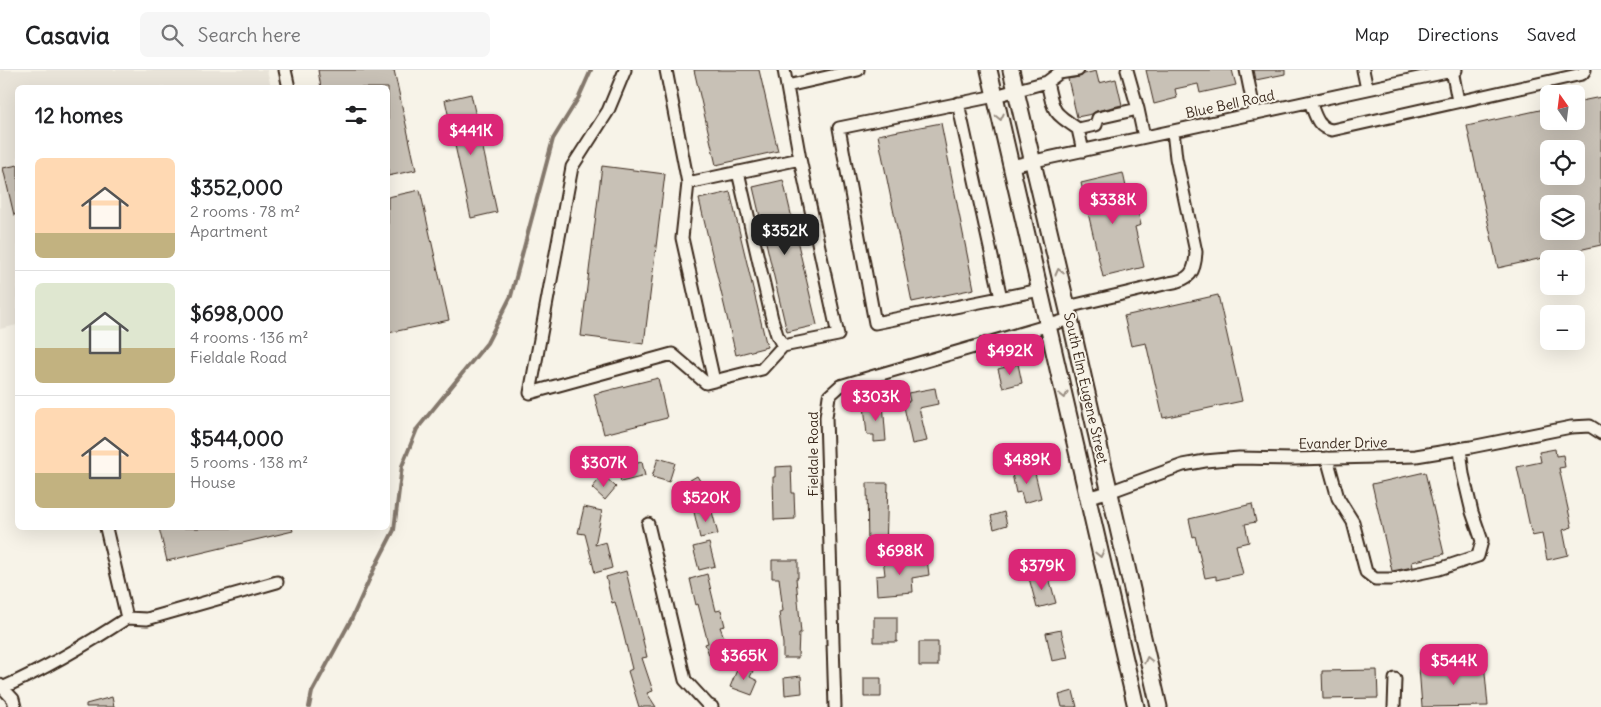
<!DOCTYPE html>
<html lang="en">
<head>
<meta charset="utf-8">
<style>
  body { margin:0; font-family:Delius,sans-serif; background:#f6f6f6; color:#202124; height:100vh; display:flex; flex-direction:column; font-size:19px; white-space:nowrap }
  * { box-sizing:border-box; margin:0 }
  p { font-size:16px; color:#757577 }
  .icon { flex:none; width:28px; height:28px; fill:none; stroke:currentColor; stroke-width:2; stroke-linecap:round; stroke-linejoin:round }
  .map { position:relative; flex:1; overflow:hidden }
  .details { position:absolute; left:15px; top:15px; width:375px; height:445px; display:flex; flex-direction:column; background:#fff; border-radius:8px; box-shadow:0 5px 20px #0002 }
  .details>* { flex:none }
  .needle { width:32px; rotate:346deg }
  .tools { position:absolute; left:1540px; top:15px; display:grid; gap:10px }
  .tools a { display:grid; place-items:center; width:45px; height:45px; border-radius:8px; background:#fff; box-shadow:0 5px 20px #0002; font-size:25px }
  .price { position:absolute; translate:-50% -42px; padding:0 11px; border-radius:10px; background:#db2777; color:#fff; font-size:16px; line-height:32px; filter:drop-shadow(0 1px 2px #0008) }
  .price::after { content:''; position:absolute; left:50%; top:30px; width:15px; height:11px; margin-left:-8px; background:inherit; clip-path:polygon(0 0,100% 0,50% 100%) }
  .price.selected { background:#222; color:#fff }
  ul { padding:0; list-style:none }
  li { display:flex; align-items:center; gap:15px; height:125px; padding:0 20px }
  li+li { border-top:1px solid #e0e0e0 }
  li span { display:grid; place-items:center; flex:none; width:140px; height:100px; border-radius:8px; color:#555 }
  li>.icon { margin-inline-start:auto }
  span .icon { width:60px; height:60px; fill:#fffc; stroke-width:1 }
  li b { font-size:21px }
  h2 { display:flex; justify-content:space-between; align-items:center; height:60px; padding:0 20px; font-size:21px }
  header { display:flex; align-items:center; gap:30px; box-sizing:border-box; height:70px; padding:0 25px; background:#fff; border-bottom:1px solid #e0e0e0 }
  header strong { font-size:24px }
  nav { display:flex; gap:28px; margin-inline-start:auto; font-size:18px }
  .search { width:350px; height:45px; background:#f6f6f6; display:flex; align-items:center; gap:12px; box-sizing:border-box; padding:0 18px; border-radius:8px; color:#757577; font-size:19px }
  .map>svg:first-child { display:block }
</style>
</head>
<body>
<header>
<strong>Casavia</strong>
<div class="search"><svg class="icon" aria-label="search" viewBox="0 0 24 24"><circle cx="10" cy="10" r="6"/><path d="M15 15l6 6"/></svg>Search here</div>
<nav><a>Map</a><a>Directions</a><a>Saved</a></nav>
</header>
<div class="map">
<svg width="1601" height="637" viewBox="0 0 1601 637">
  <rect width="100%" height="100%" fill="#f7f3e8"/>
  <filter id="ink" filterUnits="userSpaceOnUse"><feTurbulence type="fractalNoise" baseFrequency=".02" numOctaves="2"/><feDisplacementMap in="SourceGraphic" scale="10" xChannelSelector="R" yChannelSelector="G"/><feConvolveMatrix kernelMatrix="1 2 1 2 8 2 1 2 1" color-interpolation-filters="sRGB"/></filter>
  <g filter="url(#ink)">
    <path fill="#e9e4d9" d="M0,0H267L271,17L18,18L17,255L0,259Z"/>
    <g fill="none" stroke-linecap="round" stroke-linejoin="round">
      <path stroke="#84786c" stroke-width="4" d="M309,637L312,622L351,550L375,497L394,460L402,396L417,359L487,273L511,226L553,69L579,27L591,0"/>
    </g>
    <path fill="#c8c1b6" stroke="#3b2a1e" fill-rule="evenodd" d="M318,0H394L416,100L388,106V18H321Z
      M694,0H759L778,81L716,95Z
      M1146,0H1232L1236,15L1200,23L1198,14L1175,19L1177,28L1154,34Z
      M1254,0H1285V4L1256,10Z
      M1096,1L1099,13L1116,9L1122,35L1096,41L1092,44L1077,47L1068,9L1079,7L1084,4Z
      M471,24L497,142L471,148L445,30Z
      M1601,27V175L1498,198L1467,56L1549,38V51H1576V32ZM1549,79H1576V106H1549ZM1549,134H1576V161H1549Z
      M941,53L974,219L912,232L878,65Z
      M18,95V144L14,145L3,98Z
      M602,96L665,104L644,274L581,266Z
      M1123,103L1131,140L1137,138L1141,155L1135,157L1144,197L1103,207L1081,113Z
      M783,110L817,255L787,262L753,117Z
      M420,120L449,250L388,263V127Z
      M730,122L767,277L736,285L699,129Z
      M1218,225L1242,331L1163,348L1146,273L1131,276L1124,246Z
      M1018,294L1022,313L1003,318L998,299Z
      M658,308L667,348L604,364L594,324Z
      M935,318L938,334L919,338L927,371L912,374L903,332L910,331L908,323Z
      M883,333L886,371L874,372V365H867L864,335Z
      M1555,379L1556,386L1563,385L1565,397L1559,398L1572,457L1563,460L1568,485L1547,490L1542,464L1532,466L1517,397L1541,392L1539,382Z
      M632,387L633,394L642,392L645,406L621,412L616,391Z
      M658,388L675,393L669,412L652,407Z
      M791,396L792,423H794L795,449L774,450L773,407H775V397Z
      M1034,399L1041,428L1024,433L1021,422L1016,423L1012,404Z
      M1425,402L1444,484L1412,492L1413,497L1392,501L1372,414Z
      M603,405L616,417L605,430L592,418Z
      M697,406L707,422L690,433L680,416Z
      M867,413H888L886,480H868Z
      M1252,434L1256,452L1245,454L1249,472L1236,475L1243,504L1216,510V506L1205,508L1195,466L1193,467L1189,449Z
      M584,437L602,441L595,475L606,472L612,498L595,503L585,464L578,463Z
      M711,438L718,464L700,468L694,442Z
      M1004,442L1007,455L994,459L991,446Z
      M159,458H292L293,461L167,491Z
      M709,473L715,496L699,500L693,477Z
      M904,487V493L927,489L929,505L912,508L913,522L877,525L876,506L885,505L883,488Z
      M772,490H798V508H796L801,563H799L798,588H783V574L779,542L783,541L779,508H772Z
      M626,501L647,587L642,588L653,621L647,623L656,637H639L628,601L632,599L623,562L615,532L612,533L606,507Z
      M707,504L716,541L721,540L725,556L720,557L734,593L715,600L705,574L708,573L698,534L696,535L690,509Z
      M1048,504L1056,533L1037,538L1029,508Z
      M874,547H897V572H874Z
      M1061,560L1068,588L1052,591L1046,563Z
      M919,572H938V596H919Z
      M1484,592L1488,636L1422,637L1419,597Z
      M739,595L753,601L750,607L758,611L752,625L730,617Z
      M1377,600L1378,628L1323,629L1322,601Z
      M801,606L802,623L785,625L784,608Z
      M864,608H881V627H864Z
      M1073,621L1077,637H1062L1059,625Z
      M112,627L114,637H86V634Z"/>
    <g fill="none" stroke-linecap="round" stroke-linejoin="round">
      <g stroke="#3b2a1e" stroke-width="15">
        <path id="minor" d="M285,0L289,18
          M625,0L608,41L572,97L530,323L672,284L706,313L762,299L783,276L838,265L800,89
          M666,0L688,113L800,89L784,0
          M1127,0L1138,39
          M1246,0L1255,44
          M1363,0L1367,19
          M1452,0L1458,31
          M1047,12L1059,3L1078,0
          M787,16L858,0
          M1310,32C1315,44 1317,58 1332,60L1582,4L1585,0
          M958,33L1001,228
          M1078,59L1096,55L1098,48L1138,39L1144,67
          M1011,96L1456,0
          M738,102L772,249L777,265L783,276
          M688,113L682,168L714,311
          M1040,220L875,253L839,58L995,26L1047,12C1054,43 1052,41 1078,59L1083,81
          M1067,237L1169,213C1190,210 1195,203 1196,182L1176,88L1173,61
          M1327,388L1338,428L1353,452L1366,502L1375,509H1391L1439,499L1478,486L1482,471L1472,442L1463,404L1460,379
          M1088,427L1109,422L1183,395L1205,391L1239,388L1294,389L1416,386L1471,377L1571,357L1590,356L1601,363
          M648,454L685,610L708,635L712,637
          M106,458L127,548L147,549L277,512
          M0,615L13,629L15,637
          M2,618C47,598 86,575 127,548
          M835,637L826,347L829,326L840,316L1070,249
          M1394,637L1395,609"/>
      </g>
      <g stroke="#3b2a1e" stroke-width="19">
        <path id="major" d="M989,0L1136,637
          M1011,0L1070,249L1159,637"/>
      </g>
      <use href="#minor" stroke="#f7f3e8" stroke-width="11"/>
      <use href="#major" stroke="#f7f3e8" stroke-width="15"/>
    </g>
    <defs><path id="oneway-chevron" d="M-2-3.5L2.5 0L-2 3.5" fill="none" stroke-width="1.6" stroke-linecap="round" stroke-linejoin="round" transform="scale(1.25)"/></defs>
    <g stroke="#998e83">
      <use href="#oneway-chevron" transform="translate(1000 47) rotate(77)"/>
      <use href="#oneway-chevron" transform="translate(1059 202) rotate(-104)"/>
      <use href="#oneway-chevron" transform="translate(1064 325) rotate(77)"/>
      <use href="#oneway-chevron" transform="translate(1100 484) rotate(77)"/>
      <use href="#oneway-chevron" transform="translate(1148 590) rotate(-103)"/>
    </g>
  </g>
  <g text-anchor="middle" dominant-baseline="central" stroke-width="4" stroke-linejoin="round" paint-order="stroke">
    <g font-size="14" fill="#3b2a1e" stroke="#f7f3e8">
      <text transform="translate(1230 34) rotate(-12)">Blue Bell Road</text>
      <text transform="translate(1086 318) rotate(77)">South Elm Eugene Street</text>
      <text transform="translate(1343 373) rotate(-1)">Evander Drive</text>
      <text transform="translate(813 384) rotate(-90)">Fieldale Road</text>
    </g>
  </g>
</svg>
<div class="tools">
<a><svg class="needle" viewBox="-14 -14 28 28"><path d="M0-13l5 13h-10z" fill="#e53935"/><path d="M0 13l5-13h-10z" fill="#757577"/></svg></a>
<a><svg class="icon" aria-label="locate" viewBox="0 0 24 24"><circle cx="12" cy="12" r="6"/><path d="M12 2v4M12 18v4M2 12h4M18 12h4"/></svg></a>
<a><svg class="icon" aria-label="layers" viewBox="0 0 24 24"><path d="M12 4l9 5-9 5-9-5zM3 14l9 5 9-5"/></svg></a>
<a>+</a>
<a>−</a>
</div>
<b class="price" style="left:471px;top:86px">$441K</b>
<b class="price" style="left:1113px;top:155px">$338K</b>
<b class="price selected" style="left:785px;top:186px">$352K</b>
<b class="price" style="left:1010px;top:306px">$492K</b>
<b class="price" style="left:876px;top:352px">$303K</b>
<b class="price" style="left:1027px;top:415px">$489K</b>
<b class="price" style="left:604px;top:418px">$307K</b>
<b class="price" style="left:706px;top:453px">$520K</b>
<b class="price" style="left:900px;top:506px">$698K</b>
<b class="price" style="left:1042px;top:521px">$379K</b>
<b class="price" style="left:744px;top:611px">$365K</b>
<b class="price" style="left:1454px;top:616px">$544K</b>
<section class="details">
<h2>12 homes<svg class="icon" aria-label="filters" viewBox="0 0 24 24"><path d="M4 7h16M4 17h16"/><circle cx="9" cy="7" r="2"/><circle cx="15" cy="17" r="2"/></svg></h2>
<ul>
<li><span style="background:linear-gradient(#ffd9b3 75%,#c2b280 0)"><svg class="icon" aria-label="home" viewBox="0 0 24 24"><path d="M3 11l9-7 9 7M6 9v11h12V9"/></svg></span><div><b>$352,000</b><p>2 rooms · 78 m²</p><p>Apartment</p></div></li>
<li><span style="background:linear-gradient(#dfe7d0 65%,#c2b280 0)"><svg class="icon" aria-label="home" viewBox="0 0 24 24"><path d="M3 11l9-7 9 7M6 9v11h12V9"/></svg></span><div><b>$698,000</b><p>4 rooms · 136 m²</p><p>Fieldale Road</p></div></li>
<li><span style="background:linear-gradient(#ffd9b3 65%,#c2b280 0)"><svg class="icon" aria-label="home" viewBox="0 0 24 24"><path d="M3 11l9-7 9 7M6 9v11h12V9"/></svg></span><div><b>$544,000</b><p>5 rooms · 138 m²</p><p>House</p></div></li>
</ul>
</section>
</div>
</body>
</html>
